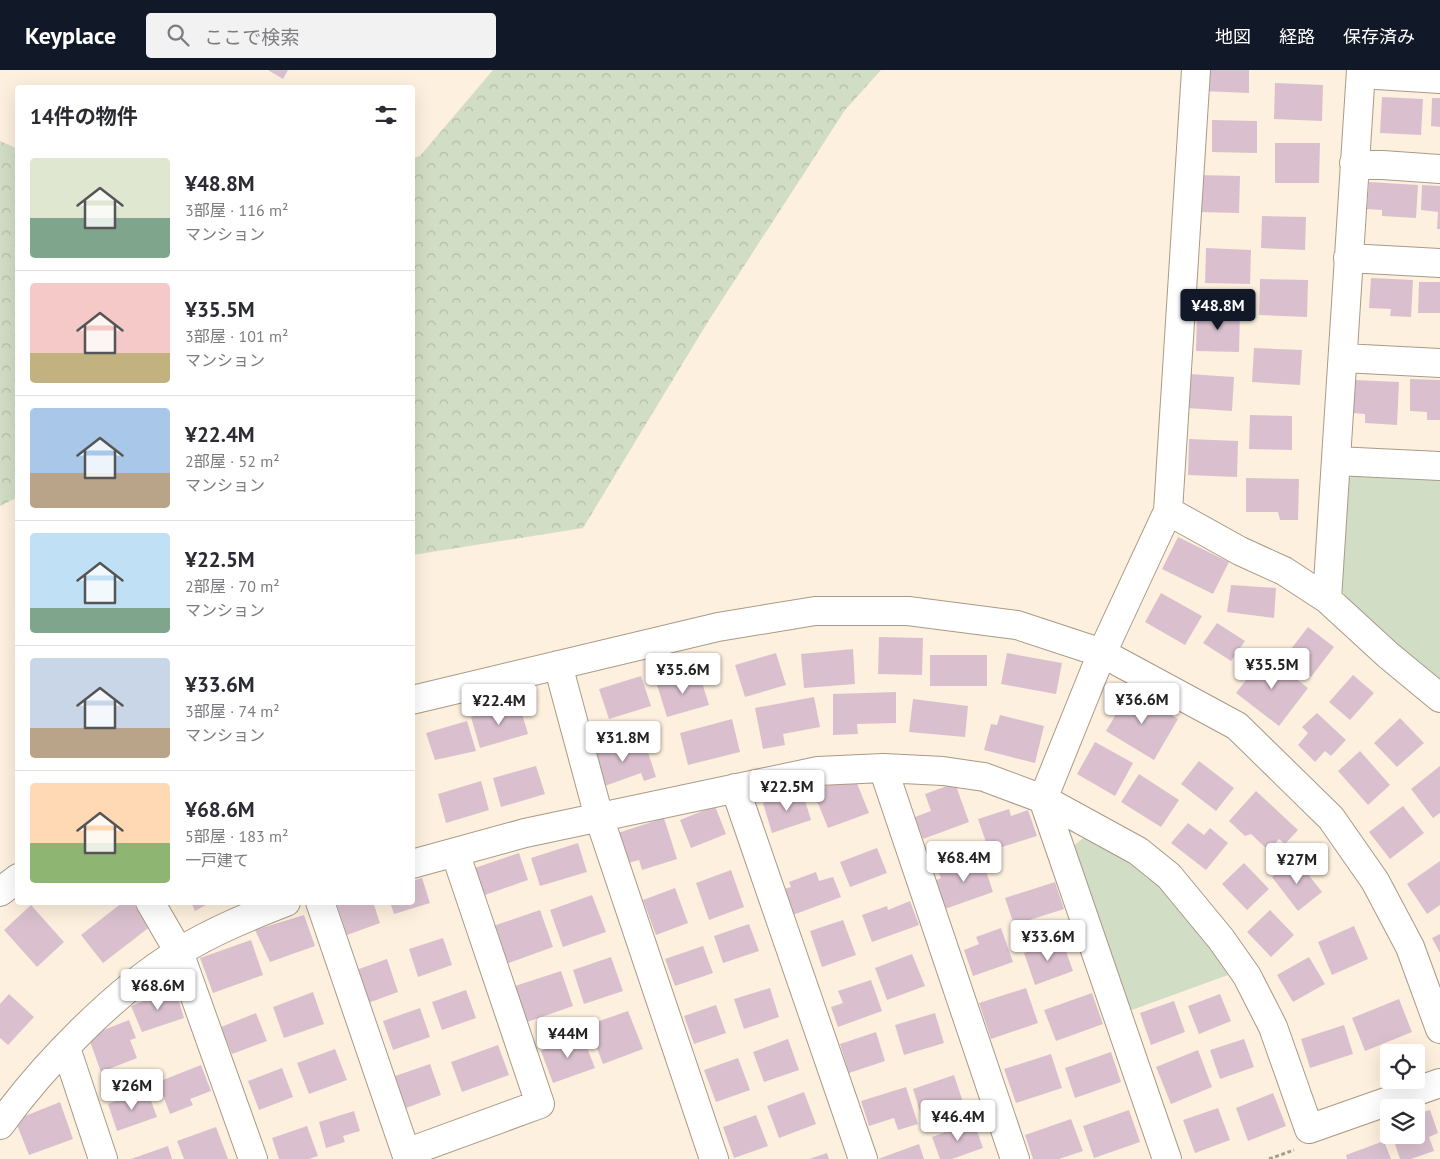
<!DOCTYPE html>
<html lang="ja">
<head>
<meta charset="utf-8">
<style>
  body { margin:0; font-family:"PT Sans","Noto Sans JP",sans-serif; background:#f2f2f3; color:#2b2b33; height:100vh; display:flex; flex-direction:column; font-size:19px; white-space:nowrap }
  * { box-sizing:border-box; margin:0 }
  p { font-size:16px; color:#7c7c81 }
  .icon { flex:none; width:28px; height:28px; fill:none; stroke:currentColor; stroke-width:2; stroke-linecap:round; stroke-linejoin:round }
  .map { position:relative; flex:1; overflow:hidden }
  .panel { position:absolute; left:15px; top:15px; width:400px; height:820px; display:flex; flex-direction:column; background:#fff; border-radius:5px; box-shadow:0 5px 20px #0002 }
  .panel>* { flex:none }
  .controls { position:absolute; left:1380px; top:974px; display:grid; gap:10px }
  .controls a { display:grid; place-items:center; width:45px; height:45px; border-radius:5px; background:#fff; box-shadow:0 5px 20px #0002; font-size:25px }
  .price { position:absolute; translate:-50% -42px; padding:0 11px; border-radius:5px; background:#fff; color:#222; font-size:16px; line-height:32px; filter:drop-shadow(0 1px 2px #0008) }
  .price::after { content:''; position:absolute; left:50%; top:30px; width:15px; height:11px; margin-left:-8px; background:inherit; clip-path:polygon(0 0,100% 0,50% 100%) }
  .price.current { background:#111827; color:#fff }
  ul { padding:0; list-style:none }
  li { display:flex; align-items:center; gap:15px; height:125px; padding:0 15px }
  li+li { border-top:1px solid #e1e1e2 }
  li span { display:grid; place-items:center; flex:none; width:140px; height:100px; border-radius:5px; color:#555 }
  li>.icon { margin-inline-start:auto }
  span .icon { width:60px; height:60px; fill:#fffc; stroke-width:1 }
  li b { font-size:21px }
  h2 { display:flex; justify-content:space-between; align-items:center; height:60px; padding:0 15px; font-size:21px }
  header { display:flex; align-items:center; gap:30px; box-sizing:border-box; height:70px; padding:0 25px; background:#111827; color:#fff }
  header strong { font-size:24px }
  nav { display:flex; gap:28px; margin-inline-start:auto; font-size:18px }
  .search { width:350px; height:45px; background:#f2f2f3; display:flex; align-items:center; gap:12px; box-sizing:border-box; padding:0 18px; border-radius:5px; color:#7c7c81; font-size:19px }
  .map>svg:first-child { display:block }
</style>
</head>
<body>
<header>
<strong>Keyplace</strong>
<div class="search"><svg class="icon" aria-label="search" viewBox="0 0 24 24"><circle cx="10" cy="10" r="6"/><path d="M15 15l6 6"/></svg>ここで検索</div>
<nav><a>地図</a><a>経路</a><a>保存済み</a></nav>
</header>
<div class="map">
<svg width="1440" height="1089" viewBox="0 0 1440 1089">
  <defs>
    <pattern id="forest-crowns" width="20" height="18" patternUnits="userSpaceOnUse" patternTransform="scale(1.25)"><rect width="20" height="18" fill="#d2ddc5"/><path d="M2 6a3 3 0 1 1 6 0M12 15a3 3 0 1 1 6 0" fill="none" stroke="#b4bda8"/></pattern>
  </defs>
  <rect width="100%" height="100%" fill="#fdf0de"/>
  <path fill="url(#forest-crowns)" d="M493,0H881L845,40L709,250L583,458L413,485V88L420,86Z
    M0,71L18,79V427L0,436Z"/>
  <path fill="#d2ddc5" d="M1360,398L1440,403V611L1352,538L1339,515L1349,409Z
    M1087,765C1100,772 1115,778 1127,788C1168,819 1200,862 1228,905L1129,941L1072,777Z"/>
  <path fill="#dac0ce" d="M268,0H288L283,9Z
    M1203,0H1249V23L1202,21Z
    M1275,13L1323,15L1322,51L1274,49Z
    M1382,27L1423,29L1421,65L1380,63Z
    M1432,28H1440V57L1431,56Z
    M1212,50L1257,51V83L1212,82Z
    M1275,73H1320L1319,113H1275Z
    M1199,105L1240,106L1239,143L1199,142Z
    M1369,112L1418,115L1416,148L1382,146V140L1367,139Z
    M1422,115L1440,116V159H1437L1438,142L1421,140Z
    M1262,146L1306,147L1305,180L1261,178Z
    M1206,178L1251,180L1250,214L1205,213Z
    M1371,208L1413,210L1411,247L1390,246L1391,239L1369,238Z
    M1260,209L1308,210L1307,247L1259,245Z
    M1419,212H1440V243H1418Z
    M1197,240L1240,241L1239,282L1196,281Z
    M1254,278L1302,280L1300,315L1252,312Z
    M1189,304L1234,307L1232,341L1187,338Z
    M1410,309L1440,310V350H1427V342L1410,341Z
    M1354,310L1399,312L1397,355L1365,353V344L1352,343Z
    M1250,345L1292,346V380L1249,379Z
    M1189,369L1238,371L1237,407L1188,405Z
    M1246,408L1299,409L1298,450H1280L1278,442H1246Z
    M1178,467L1229,492L1213,524L1162,499Z
    M1231,515L1276,518L1274,548L1227,542Z
    M1161,523L1202,546L1185,575L1145,552Z
    M1217,553L1245,571L1231,591L1203,573Z
    M1308,557L1334,577L1311,607L1284,588Z
    M879,567L923,568L922,605L878,604Z
    M853,579L855,614L804,618L801,584Z
    M776,583L786,615L745,627L735,595Z
    M1007,583L1062,593L1056,624L1001,614Z
    M930,585H987V616H930Z
    M1265,585L1308,618L1279,656L1236,623Z
    M699,603L709,635L667,647L657,615Z
    M1353,605L1374,623L1350,650L1329,632Z
    M641,606L651,636L609,649L599,619Z
    M1130,621L1178,649L1154,690L1106,661Z
    M896,622V653L857,654L858,664L833,665V624Z
    M814,627L820,657L783,664L785,675L763,679L755,638Z
    M913,629L968,636L965,667L909,662Z
    M519,633L528,664L480,678L471,647Z
    M1317,643L1346,670L1331,686L1325,681L1315,692L1298,675L1308,663L1302,657Z
    M1000,645L1044,656L1035,693L984,680L991,654L997,655Z
    M1400,648L1424,673L1397,697L1374,673Z
    M732,649L740,682L688,695L680,663Z
    M467,651L476,681L435,690L426,663Z
    M644,670L656,707L644,711L641,703L602,717L590,683L606,677L611,681Z
    M1095,672L1133,693L1115,726L1077,704Z
    M1360,681L1390,715L1368,735L1338,701Z
    M1199,691L1234,718L1216,741L1181,714Z
    M536,696L545,724L501,737L493,708Z
    M1440,696V743L1433,748L1411,719Z
    M1139,704L1179,730L1161,757L1121,732Z
    M854,706L869,743L828,758L813,721Z
    M481,711L489,740L446,753L438,724Z
    M955,713L969,752L923,769L915,747L931,741L925,724Z
    M802,721L811,750L772,763L763,733Z
    M1256,721L1298,760L1285,774L1279,769L1269,781L1251,764L1245,766L1229,751Z
    M715,736L726,764L691,778L680,750Z
    M1403,736L1424,763L1390,789L1369,762Z
    M1009,739L1011,746L1028,740L1037,766L989,781L978,749Z
    M664,748L677,789L642,800L639,790L628,793L618,763Z
    M1188,753L1204,765L1210,758L1228,773L1206,800L1171,773Z
    M578,773L587,802L540,816L531,788Z
    M877,778L887,803L850,817L840,792Z
    M519,783L528,810L482,826L472,799Z
    M981,786L993,822L945,839L936,810L941,808L938,801Z
    M1296,789L1322,822L1298,841L1272,807Z
    M1440,791V835L1427,844L1407,814Z
    M1244,793L1269,819L1247,840L1222,814Z
    M731,800L744,837L709,850L696,813Z
    M816,802L819,811L833,807L841,827L793,845L784,819L791,817L789,812Z
    M422,808L430,833L394,844L390,832H412V811Z
    M1055,812L1064,839L1014,855L1005,828Z
    M675,818L688,853L656,865L643,830Z
    M592,825L606,862L563,877L550,840Z
    M910,831L919,855L872,872L862,845L887,836L888,840Z
    M123,832H132L151,856L103,893L81,865Z
    M191,832H211L195,841Z
    M345,832H373L380,853L347,865L337,835Z
    M31,835L64,872L37,897L4,860Z
    M540,840L553,877L506,894L493,856Z
    M1270,840L1294,865L1271,887L1247,862Z
    M304,845L315,876L270,892L255,860Z
    M843,850L856,885L822,897L810,861Z
    M749,854L759,881L723,893L714,866Z
    M1354,856L1368,889L1332,905L1318,872Z
    M1001,858L1013,892L973,906L964,880L979,874L976,867Z
    M1440,864V883L1432,868Z
    M443,868L452,895L418,907L409,879Z
    M251,870L263,905L213,923L200,888Z
    M1062,870L1073,901L1035,915L1024,883Z
    M703,876L713,903L675,916L665,889Z
    M912,884L925,916L887,930L875,898Z
    M611,887L623,921L584,934L573,900Z
    M1309,887L1325,914L1293,932L1277,905Z
    M387,889L398,922L368,933L356,900Z
    M561,901L573,936L527,952L515,916Z
    M871,910L882,941L838,957L831,937L843,933L838,921Z
    M770,918L779,947L744,959L734,929Z
    M1026,918L1038,953L991,969L979,933Z
    M175,919L184,948L142,962L131,936Z
    M466,920L476,948L442,960L432,932Z
    M313,922L324,954L284,968L273,937Z
    M1092,923L1103,954L1056,971L1044,940Z
    M9,924L34,947L8,975L0,968V934Z
    M1220,924L1231,951L1199,964L1188,936Z
    M1399,929L1412,962L1365,981L1352,948Z
    M1174,931L1185,962L1151,975L1140,943Z
    M716,935L726,963L694,974L684,946Z
    M420,938L430,967L393,980L383,951Z
    M628,941L643,979L603,994L588,955Z
    M256,943L267,971L232,984L221,957Z
    M935,943L944,973L904,985L895,955Z
    M129,950L136,968L130,970L137,988L101,1002L88,966Z
    M1344,955L1353,984L1310,998L1301,969Z
    M876,962L885,991L849,1003L840,974Z
    M582,965L595,998L553,1013L541,981Z
    M788,969L799,1000L764,1012L753,982Z
    M1244,969L1254,997L1220,1009L1210,980Z
    M498,975L509,1005L462,1022L451,992Z
    M335,979L347,1010L309,1024L297,993Z
    M1198,980L1212,1017L1171,1034L1156,997Z
    M1111,982L1121,1012L1075,1028L1065,998Z
    M1051,984L1062,1018L1016,1033L1004,999Z
    M738,988L750,1020L716,1032L704,1000Z
    M430,994L441,1025L406,1038L395,1006Z
    M201,995L211,1021L190,1029L193,1035L170,1044L158,1012Z
    M282,998L293,1027L259,1040L248,1011Z
    M954,1005L965,1038L923,1051L913,1019Z
    M906,1017L918,1054L898,1060L894,1048L869,1056L861,1031Z
    M147,1020L157,1047L117,1061L108,1034Z
    M804,1022L816,1054L779,1068L767,1036Z
    M1273,1023L1286,1056L1248,1071L1236,1038Z
    M60,1032L73,1069L29,1085L15,1050Z
    M1218,1038L1230,1070L1195,1083L1183,1050Z
    M1129,1040L1140,1072L1094,1088L1083,1056Z
    M1430,1040L1438,1063L1429,1067L1434,1081L1411,1089H1400L1392,1065H1416V1044Z
    M354,1041L360,1061L343,1066L345,1072L326,1078L319,1052Z
    M756,1045L768,1076L734,1088L723,1057Z
    M1071,1049L1083,1081L1059,1089H1033L1025,1065Z
    M974,1052L983,1078L952,1089H940L932,1067Z
    M307,1056L318,1086L309,1089H279L272,1068Z
    M216,1057L228,1089H184L177,1071Z
    M1384,1071L1391,1089H1347L1346,1085Z
    M919,1074L924,1089H878Z
    M168,1076L172,1089H131Z
    M827,1083L829,1089H809Z"/>
  <g fill="none" stroke-linecap="round" stroke-linejoin="round">
    <g stroke="#a99a86" stroke-width="30">
      <path id="minor" d="M1361,4L1440,9
        M1354,93L1440,99
        M1348,188L1440,193
        M1343,288L1440,293
        M1336,391L1440,396
        M1168,441L1240,481L1284,501L1327,529L1388,585L1440,628
        M1327,529L1361,0
        M558,595L599,747L714,1089
        M412,630L718,557L815,541H908L1017,555L1102,583L1237,656L1331,748L1375,811L1410,877L1440,959
        M883,698L1015,1089
        M735,718L863,1089
        M412,794L525,763L818,701L883,698L943,701L984,707L1043,729L1138,781L1169,806L1221,869L1247,906L1273,957L1309,1059L1440,1013
        M0,822L18,808
        M150,832L179,882L253,1089
        M320,832L408,1089
        M66,978L103,1089
        M0,1055C43,995 116,920 179,882C213,861 250,846 286,832
        M406,1083L540,1034L455,782
        M1167,1089L1043,729L1102,583L1168,441L1196,0"/>
    </g>
    <path stroke="#a79c8e" stroke-width="3" stroke-dasharray="4 2.5" stroke-linecap="butt" d="M1269,1089L1294,1080"/>
    <use href="#minor" stroke="#fff" stroke-width="28"/>
  </g>
</svg>
<div class="controls">
<a><svg class="icon" aria-label="locate" viewBox="0 0 24 24"><circle cx="12" cy="12" r="6"/><path d="M12 2v4M12 18v4M2 12h4M18 12h4"/></svg></a>
<a><svg class="icon" aria-label="layers" viewBox="0 0 24 24"><path d="M12 4l9 5-9 5-9-5zM3 14l9 5 9-5"/></svg></a>
</div>
<b class="price current" style="left:1218px;top:261px">¥48.8M</b>
<b class="price" style="left:1272px;top:620px">¥35.5M</b>
<b class="price" style="left:683px;top:625px">¥35.6M</b>
<b class="price" style="left:1142px;top:655px">¥36.6M</b>
<b class="price" style="left:499px;top:656px">¥22.4M</b>
<b class="price" style="left:623px;top:693px">¥31.8M</b>
<b class="price" style="left:787px;top:742px">¥22.5M</b>
<b class="price" style="left:964px;top:813px">¥68.4M</b>
<b class="price" style="left:1297px;top:815px">¥27M</b>
<b class="price" style="left:1048px;top:892px">¥33.6M</b>
<b class="price" style="left:158px;top:941px">¥68.6M</b>
<b class="price" style="left:568px;top:989px">¥44M</b>
<b class="price" style="left:132px;top:1041px">¥26M</b>
<b class="price" style="left:958px;top:1072px">¥46.4M</b>
<section class="panel">
<h2>14件の物件<svg class="icon" aria-label="filters" viewBox="0 0 24 24"><path d="M4 7h16M4 17h16"/><circle cx="9" cy="7" r="2"/><circle cx="15" cy="17" r="2"/></svg></h2>
<ul>
<li><span style="background:linear-gradient(#dfe7d0 60%,#7fa58c 0)"><svg class="icon" aria-label="home" viewBox="0 0 24 24"><path d="M3 11l9-7 9 7M6 9v11h12V9"/></svg></span><div><b>¥48.8M</b><p>3部屋 · 116 m²</p><p>マンション</p></div></li>
<li><span style="background:linear-gradient(#f6c9c9 70%,#c2b280 0)"><svg class="icon" aria-label="home" viewBox="0 0 24 24"><path d="M3 11l9-7 9 7M6 9v11h12V9"/></svg></span><div><b>¥35.5M</b><p>3部屋 · 101 m²</p><p>マンション</p></div></li>
<li><span style="background:linear-gradient(#a9c7e8 65%,#b9a48a 0)"><svg class="icon" aria-label="home" viewBox="0 0 24 24"><path d="M3 11l9-7 9 7M6 9v11h12V9"/></svg></span><div><b>¥22.4M</b><p>2部屋 · 52 m²</p><p>マンション</p></div></li>
<li><span style="background:linear-gradient(#bfe0f5 75%,#7fa58c 0)"><svg class="icon" aria-label="home" viewBox="0 0 24 24"><path d="M3 11l9-7 9 7M6 9v11h12V9"/></svg></span><div><b>¥22.5M</b><p>2部屋 · 70 m²</p><p>マンション</p></div></li>
<li><span style="background:linear-gradient(#c9d6e8 70%,#b9a48a 0)"><svg class="icon" aria-label="home" viewBox="0 0 24 24"><path d="M3 11l9-7 9 7M6 9v11h12V9"/></svg></span><div><b>¥33.6M</b><p>3部屋 · 74 m²</p><p>マンション</p></div></li>
<li><span style="background:linear-gradient(#ffd9b3 60%,#8fb573 0)"><svg class="icon" aria-label="home" viewBox="0 0 24 24"><path d="M3 11l9-7 9 7M6 9v11h12V9"/></svg></span><div><b>¥68.6M</b><p>5部屋 · 183 m²</p><p>一戸建て</p></div></li>
</ul>
</section>
</div>
</body>
</html>
